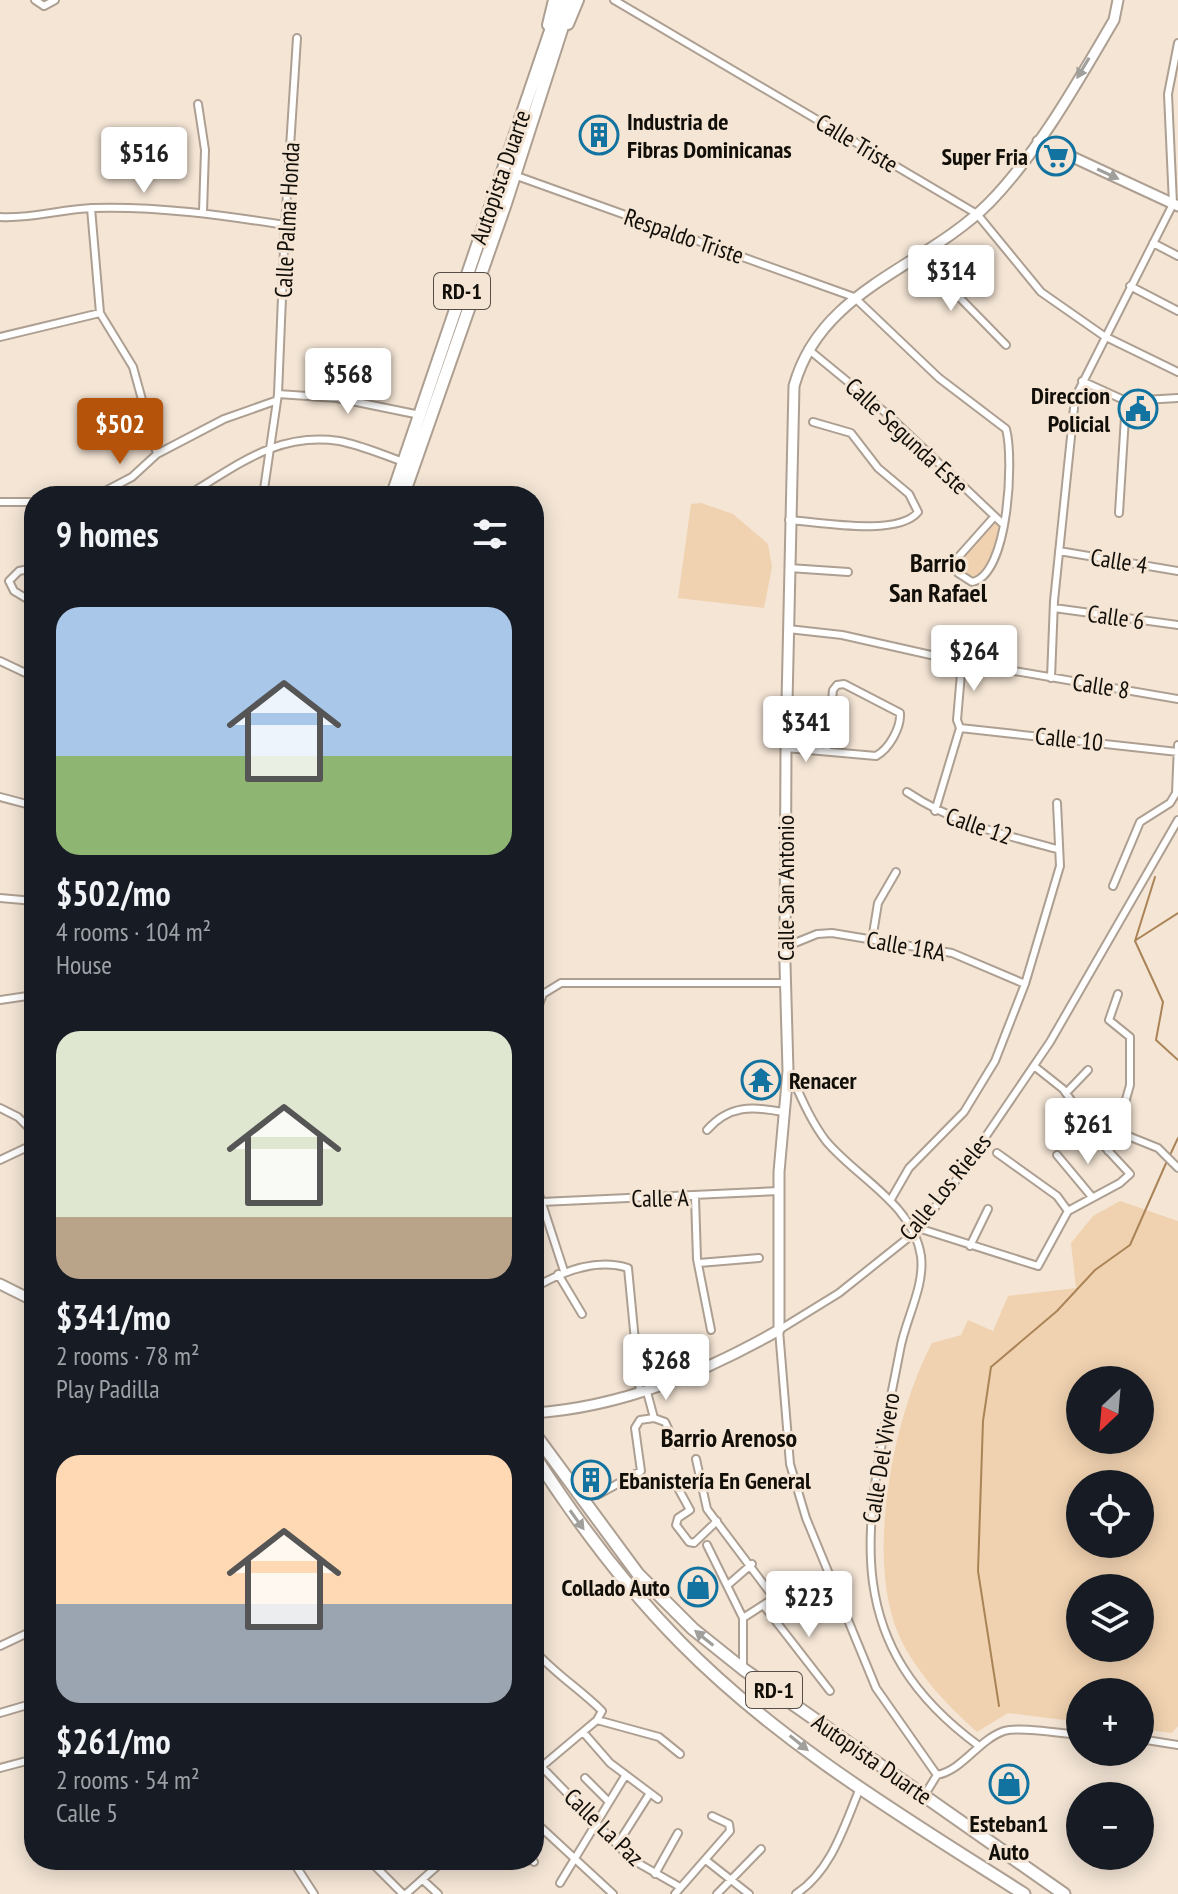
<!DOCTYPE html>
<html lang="en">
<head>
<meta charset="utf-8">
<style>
  body { margin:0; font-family:"PT Sans Narrow",sans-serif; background:#242831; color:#f1f3f6; height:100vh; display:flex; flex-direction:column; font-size:30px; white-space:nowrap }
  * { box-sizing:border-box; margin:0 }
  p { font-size:26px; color:#9ea1a6 }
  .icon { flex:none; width:44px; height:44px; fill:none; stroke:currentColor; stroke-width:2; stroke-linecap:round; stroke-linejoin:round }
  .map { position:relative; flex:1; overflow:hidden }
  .panel { position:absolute; left:24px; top:486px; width:520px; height:1384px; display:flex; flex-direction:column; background:#171b24; border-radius:32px; box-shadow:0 4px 20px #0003 }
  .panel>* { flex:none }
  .needle { width:52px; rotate:206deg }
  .controls { position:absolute; left:1066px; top:1366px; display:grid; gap:16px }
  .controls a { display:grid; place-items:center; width:88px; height:88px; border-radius:50%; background:#171b24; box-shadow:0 4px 20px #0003; font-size:40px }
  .price { position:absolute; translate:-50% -68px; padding:0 18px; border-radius:8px; background:#fff; color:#222; font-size:26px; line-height:52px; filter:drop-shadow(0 2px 4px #0008) }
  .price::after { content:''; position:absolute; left:50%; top:48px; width:24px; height:18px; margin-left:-12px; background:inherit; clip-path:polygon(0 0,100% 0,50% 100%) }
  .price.current { background:#b45309; color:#fff }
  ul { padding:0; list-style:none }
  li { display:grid; align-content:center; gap:16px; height:424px; padding:0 32px }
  li span { display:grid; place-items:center; height:248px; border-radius:24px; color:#555 }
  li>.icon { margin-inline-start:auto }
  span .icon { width:144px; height:144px; fill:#fffc; stroke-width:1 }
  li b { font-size:34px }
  h2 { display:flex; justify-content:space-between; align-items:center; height:96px; padding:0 32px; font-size:34px }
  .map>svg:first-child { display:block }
</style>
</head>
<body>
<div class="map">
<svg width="1178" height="1894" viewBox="0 0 1178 1894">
  <rect width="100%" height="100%" fill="#f4e5d5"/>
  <path fill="#f0d2b0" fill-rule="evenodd" d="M701,503L733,514L768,544L772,567L764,608L678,598L691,504Z
    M995,523L1000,529C999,548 990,566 976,579L960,571L956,564Z
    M1120,1201L1178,1221V1726L1172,1733L1140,1729V1692H1080V1722L1008,1713L977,1732C947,1705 922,1679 903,1644C862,1567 893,1416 932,1343L961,1335L968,1320L993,1331L1008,1296L1076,1288L1071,1243L1093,1216ZM1080,1380H1140V1440H1080ZM1080,1484H1140V1544H1080ZM1080,1588H1140V1648H1080Z"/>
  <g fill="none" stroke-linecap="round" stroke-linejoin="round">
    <path stroke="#aa8457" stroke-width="2" d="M1155,877L1135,941L1163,1002L1156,1040L1178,1060
      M1136,940L1178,913
      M1170,1155L1178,1138
      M999,1706L978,1571L983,1421L991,1367L1057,1311L1095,1270L1130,1245L1167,1161"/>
    <g stroke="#ad9f91" stroke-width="10">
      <path id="street" d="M35,0L44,6L55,0
        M614,0L977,214L1041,292L1104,336L1178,372
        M198,104L205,150L203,212
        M514,175L854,297L939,378L1006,429C1014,458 1009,575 972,582L958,573L954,562L994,517
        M91,208L100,313L133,367L157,454
        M0,217C32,219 61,209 93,208C157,206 221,215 285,225
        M1153,243L1178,256
        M920,257L1006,345
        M1130,286L1178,311
        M0,337L100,313
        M808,349L886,413L1004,525
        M1082,381L1126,401
        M278,394L337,398L420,415
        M96,496L132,477L157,454L224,419L275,401
        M186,496C237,466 276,432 339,441C361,445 383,455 404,462
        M263,496L278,394L285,225L297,38
        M0,502H34
        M1119,513L1126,401L1178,398
        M789,520C819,522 898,537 918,512L909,494L878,468L851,433L813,422
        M1059,551L1178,571
        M34,568L19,571L9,581L14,591L34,603
        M789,568L848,572
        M1054,608L1178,625
        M788,629L842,635L962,662L1178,699
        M0,661L34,677
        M1051,678L1054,601L1075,398L1173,204L1168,94L1178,43
        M960,728L1178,752
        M786,748L876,756C889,749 901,728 900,713L844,684L837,685L833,690L827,750
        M907,792C953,823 1004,835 1057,849
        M0,797L34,806
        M935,811L960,728L957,720L962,662
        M1113,886L1140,822L1170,803L1176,793L1178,745
        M0,898L34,901
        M872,940L878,903L896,872
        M785,947L817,934L832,933L952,953L1025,984
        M1118,994L1109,1020L1130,1037V1085L1118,1128L1123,1134
        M0,1000L34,995
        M534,1018L543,994L561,983H785
        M789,1071C800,1095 810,1120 826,1141C857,1178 913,1204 921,1256C925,1287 905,1320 900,1350C870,1508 827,1635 979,1746
        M1066,1093L1088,1070
        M0,1108L18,1117L34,1133
        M707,1130C729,1105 752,1106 783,1112
        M1123,1134L1158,1148L1178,1168
        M1108,1151L1123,1134
        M997,1153L1057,1196L1068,1211
        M1057,1155L1092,1197
        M0,1160L34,1144
        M534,1179L564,1271
        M695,1197L697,1259L711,1330
        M890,1201L909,1168L964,1112L995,1061L1025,984L1060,866L1057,803
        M541,1202L780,1191
        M918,1228L1038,1266L1068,1211L1120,1183L1130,1174L1104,1146L1063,1089L1034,1066
        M970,1246L988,1209
        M699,1263L759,1258
        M558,1274L582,1314
        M534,1288C561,1272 596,1258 628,1268L640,1393
        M654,1418L665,1422L676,1445
        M696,1459L707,1509L774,1598L743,1618V1669
        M678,1488L690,1510L678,1518L676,1525L689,1542L694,1543L717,1521
        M597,1495L641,1471L635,1428L640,1420L654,1418L647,1392
        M707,1545L743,1618
        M729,1584L752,1564
        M764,1606L830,1691
        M0,1646L34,1630
        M534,1650C555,1674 580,1689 602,1711L597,1720L534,1773
        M0,1713L34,1703
        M597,1720L659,1737L680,1754
        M583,1732L610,1763L658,1799
        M1140,1739L1178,1745
        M534,1759L631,1859L680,1887
        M0,1768L34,1759
        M937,1775L876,1688L806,1518L790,1464L779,1330L839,1293L913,1234L950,1189L1050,1042L1178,820
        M585,1778L609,1802
        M924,1796L937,1775C963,1770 978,1740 1004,1731C1020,1726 1062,1734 1080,1735
        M534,1821L613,1894
        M617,1845L650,1793
        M292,1860L314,1894
        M369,1860L403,1894
        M532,1860L534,1862
        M707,1861L749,1894
        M655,1874L678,1833
        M423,1880L438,1894
        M560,1883L625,1776
        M406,1894L444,1860
        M675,1894L730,1831L729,1824L712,1816
        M717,1894L761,1849
        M796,1894C832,1870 844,1826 860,1788"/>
    </g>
    <g stroke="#ad9f91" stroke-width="13">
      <path id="secondary" d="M1038,141L1178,206
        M0,1284L34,1301
        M534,1413C622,1407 703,1373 779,1330V1172L788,1071L785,964L786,748L794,386C821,288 925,268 990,202C1040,150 1078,81 1114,20L1118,0"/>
    </g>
    <g stroke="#ad9f91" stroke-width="14">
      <path id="primary" d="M568,24L578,0
        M548,25L554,0"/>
    </g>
    <g stroke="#ad9f91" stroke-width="15">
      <path id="highway" d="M392,496L561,0
        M403,496L505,205L571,0
        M534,1433L638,1574L693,1629L743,1669L1064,1894
        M534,1455C577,1522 624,1585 680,1642C780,1744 905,1818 1024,1894"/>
    </g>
    <use href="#street" stroke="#fff" stroke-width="6"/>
    <use href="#secondary" stroke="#fff" stroke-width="9"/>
    <use href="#primary" stroke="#fff" stroke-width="10"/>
    <use href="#highway" stroke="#fff" stroke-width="11"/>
  </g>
  <defs><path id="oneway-solid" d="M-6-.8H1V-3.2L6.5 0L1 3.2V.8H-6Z" transform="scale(2)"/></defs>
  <g fill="#a09f9c">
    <use href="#oneway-solid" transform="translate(1083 68) rotate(121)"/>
    <use href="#oneway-solid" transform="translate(1108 174) rotate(25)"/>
    <use href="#oneway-solid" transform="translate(577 1520) rotate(54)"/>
    <use href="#oneway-solid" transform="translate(704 1638) rotate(-141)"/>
    <use href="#oneway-solid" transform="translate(799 1743) rotate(39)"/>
  </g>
  <defs>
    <g id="building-ring" transform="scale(2)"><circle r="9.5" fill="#f4e5d5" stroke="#1373a0" stroke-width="1.5"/><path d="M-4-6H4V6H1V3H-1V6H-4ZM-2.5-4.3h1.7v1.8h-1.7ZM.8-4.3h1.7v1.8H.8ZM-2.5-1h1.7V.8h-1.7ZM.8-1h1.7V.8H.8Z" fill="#1373a0"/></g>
    <g id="supermarket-ring" transform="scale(2)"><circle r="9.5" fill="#f4e5d5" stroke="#1373a0" stroke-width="1.5"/><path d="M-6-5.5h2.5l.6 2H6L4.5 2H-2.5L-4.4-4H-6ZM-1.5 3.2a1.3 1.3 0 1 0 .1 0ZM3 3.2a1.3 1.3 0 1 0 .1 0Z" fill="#1373a0"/></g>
    <g id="civic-ring" transform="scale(2)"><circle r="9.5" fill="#f4e5d5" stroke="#1373a0" stroke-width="1.5"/><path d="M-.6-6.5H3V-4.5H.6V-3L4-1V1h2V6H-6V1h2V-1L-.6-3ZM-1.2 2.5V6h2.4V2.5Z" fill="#1373a0"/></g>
    <g id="temple-ring" transform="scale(2)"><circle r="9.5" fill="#f4e5d5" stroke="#1373a0" stroke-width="1.5"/><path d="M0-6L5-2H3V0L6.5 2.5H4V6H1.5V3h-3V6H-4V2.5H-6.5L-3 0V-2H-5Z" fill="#1373a0"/></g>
    <g id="shop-ring" transform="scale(2)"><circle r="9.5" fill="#f4e5d5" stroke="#1373a0" stroke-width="1.5"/><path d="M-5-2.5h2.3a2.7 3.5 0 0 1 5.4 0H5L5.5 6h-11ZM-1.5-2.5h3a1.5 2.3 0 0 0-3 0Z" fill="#1373a0"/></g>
  </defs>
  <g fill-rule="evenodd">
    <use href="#building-ring" x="599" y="135"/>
    <use href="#supermarket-ring" x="1056" y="156"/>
    <use href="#civic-ring" x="1138" y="409"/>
    <use href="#temple-ring" x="761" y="1080"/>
    <use href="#building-ring" x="591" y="1480"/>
    <use href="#shop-ring" x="698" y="1587"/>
    <use href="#shop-ring" x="1009" y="1784"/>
  </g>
  <g text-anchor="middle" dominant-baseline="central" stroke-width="6" stroke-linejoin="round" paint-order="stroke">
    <g fill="#f4e5d5" stroke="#564e46" stroke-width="2">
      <rect x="434" y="273" width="56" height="36" rx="6"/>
      <rect x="746" y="1672" width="56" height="36" rx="6"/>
    </g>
    <g font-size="22" font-weight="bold" fill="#120e08">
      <text x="462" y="291">RD-1</text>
      <text x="774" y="1690">RD-1</text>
    </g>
    <g font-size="24" font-weight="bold" fill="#120e08" stroke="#f4e5d5" text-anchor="start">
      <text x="627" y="121">Industria de<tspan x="627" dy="28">Fibras Dominicanas</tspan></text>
      <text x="1028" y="156" text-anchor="end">Super Fria</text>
      <text x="1110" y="395" text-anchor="end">Direccion<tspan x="1110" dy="28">Policial</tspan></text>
      <text x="789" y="1080">Renacer</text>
      <text x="619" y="1480">Ebanistería En General</text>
      <text x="670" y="1587" text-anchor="end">Collado Auto</text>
      <text x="1009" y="1823" text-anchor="middle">Esteban1<tspan x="1009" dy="28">Auto</tspan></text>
    </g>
    <g font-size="24" fill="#120e08" stroke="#f4e5d5">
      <text transform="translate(857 143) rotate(31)">Calle Triste</text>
      <text transform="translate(500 177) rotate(-71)">Autopista Duarte</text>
      <text transform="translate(287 220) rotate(-87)">Calle Palma Honda</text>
      <text transform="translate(684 236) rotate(19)">Respaldo Triste</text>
      <text transform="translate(907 436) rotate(43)">Calle Segunda Este</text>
      <text transform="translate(1119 561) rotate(9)">Calle 4</text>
      <text transform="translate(1116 617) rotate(8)">Calle 6</text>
      <text transform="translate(1101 686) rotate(9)">Calle 8</text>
      <text transform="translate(1069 739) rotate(6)">Calle 10</text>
      <text transform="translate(979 826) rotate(19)">Calle 12</text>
      <text transform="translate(785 888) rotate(-90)">Calle San Antonio</text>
      <text transform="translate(906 946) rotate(10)">Calle 1RA</text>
      <text transform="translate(945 1187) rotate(-51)">Calle Los Rieles</text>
      <text transform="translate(660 1198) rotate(-1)">Calle A</text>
      <text transform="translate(881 1458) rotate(-81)">Calle Del Vivero</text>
      <text transform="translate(872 1759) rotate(35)">Autopista Duarte</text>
      <text transform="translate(604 1827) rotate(44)">Calle La Paz</text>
    </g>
    <g font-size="26" font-weight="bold" fill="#120e08" stroke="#f4e5d5">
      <text x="938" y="562">Barrio<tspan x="938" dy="30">San Rafael</tspan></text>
      <text x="729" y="1437">Barrio Arenoso</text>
    </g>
  </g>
</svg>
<div class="controls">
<a><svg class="needle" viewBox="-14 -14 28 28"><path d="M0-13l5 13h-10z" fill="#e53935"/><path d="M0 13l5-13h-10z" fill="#9ea1a6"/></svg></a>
<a><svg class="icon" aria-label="locate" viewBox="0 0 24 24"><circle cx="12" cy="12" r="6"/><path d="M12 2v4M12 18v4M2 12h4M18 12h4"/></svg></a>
<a><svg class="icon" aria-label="layers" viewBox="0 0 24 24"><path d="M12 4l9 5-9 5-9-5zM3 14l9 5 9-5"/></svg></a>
<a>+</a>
<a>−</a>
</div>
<b class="price" style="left:144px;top:195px">$516</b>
<b class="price" style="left:951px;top:313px">$314</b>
<b class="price" style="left:348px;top:416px">$568</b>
<b class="price current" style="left:120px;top:466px">$502</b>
<b class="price" style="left:974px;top:693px">$264</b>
<b class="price" style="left:806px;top:764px">$341</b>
<b class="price" style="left:1088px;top:1166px">$261</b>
<b class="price" style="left:666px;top:1402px">$268</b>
<b class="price" style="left:809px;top:1639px">$223</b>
<section class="panel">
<h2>9 homes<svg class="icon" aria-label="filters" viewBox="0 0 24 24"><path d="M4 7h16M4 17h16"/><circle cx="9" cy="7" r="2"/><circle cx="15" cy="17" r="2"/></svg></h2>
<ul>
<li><span style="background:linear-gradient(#a9c7e8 60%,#8fb573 0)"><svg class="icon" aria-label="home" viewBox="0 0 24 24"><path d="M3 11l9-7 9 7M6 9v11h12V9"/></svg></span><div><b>$502/mo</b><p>4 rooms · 104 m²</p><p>House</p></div></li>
<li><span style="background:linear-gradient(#dfe7d0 75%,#b9a48a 0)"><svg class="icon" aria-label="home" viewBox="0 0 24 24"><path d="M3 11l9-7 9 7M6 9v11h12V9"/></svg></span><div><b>$341/mo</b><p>2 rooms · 78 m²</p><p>Play Padilla</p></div></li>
<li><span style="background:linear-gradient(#ffd9b3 60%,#9aa5b1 0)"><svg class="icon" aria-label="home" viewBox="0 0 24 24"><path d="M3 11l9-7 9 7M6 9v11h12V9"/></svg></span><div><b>$261/mo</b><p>2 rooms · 54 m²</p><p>Calle 5</p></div></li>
</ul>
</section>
</div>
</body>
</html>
